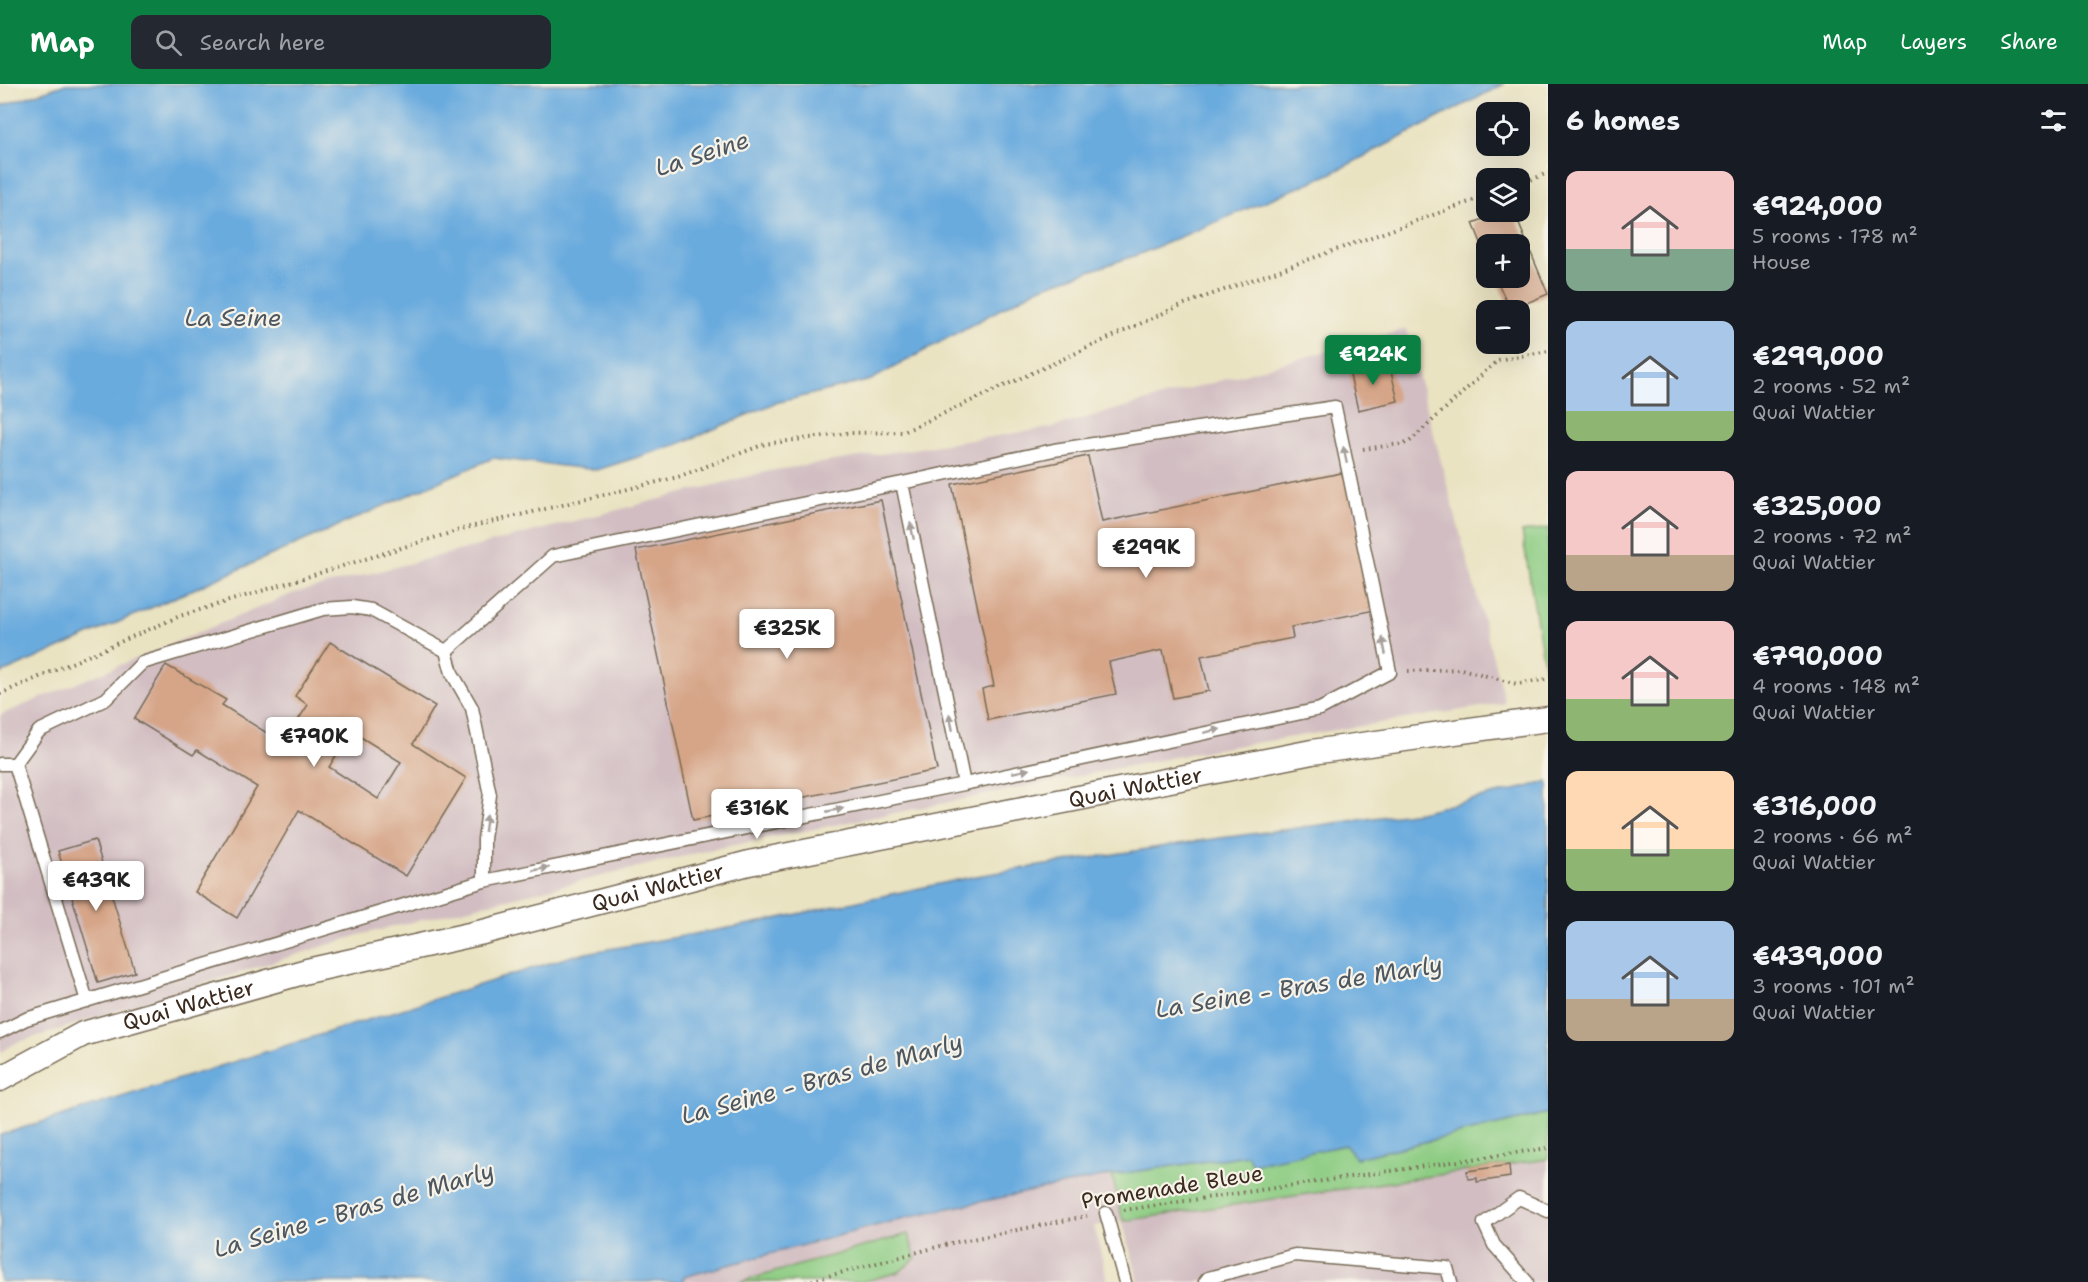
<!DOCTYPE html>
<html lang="en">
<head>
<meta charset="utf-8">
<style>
  body { margin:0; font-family:"Shantell Sans",sans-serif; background:#242831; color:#f1f3f6; height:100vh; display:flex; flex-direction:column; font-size:22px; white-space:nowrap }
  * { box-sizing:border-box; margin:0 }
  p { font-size:20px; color:#9ea1a6 }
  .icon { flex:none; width:33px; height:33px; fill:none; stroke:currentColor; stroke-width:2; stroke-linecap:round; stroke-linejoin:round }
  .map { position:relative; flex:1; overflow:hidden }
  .panel { display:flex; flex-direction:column; background:#171b24; width:540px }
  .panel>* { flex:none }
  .controls { position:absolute; left:1476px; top:18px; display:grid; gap:12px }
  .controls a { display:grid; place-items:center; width:54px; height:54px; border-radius:12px; background:#171b24; box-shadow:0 6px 24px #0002; font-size:30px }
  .price { position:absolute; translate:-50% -51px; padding:0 14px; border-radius:6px; background:#fff; color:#222; font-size:20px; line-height:39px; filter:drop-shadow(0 2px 3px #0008) }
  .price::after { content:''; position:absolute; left:50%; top:36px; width:18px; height:14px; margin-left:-9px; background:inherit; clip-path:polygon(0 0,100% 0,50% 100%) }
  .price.current { background:#0b8043; color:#fff }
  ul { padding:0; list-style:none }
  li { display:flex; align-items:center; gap:18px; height:150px; padding:0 18px }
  li span { display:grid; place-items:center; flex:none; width:168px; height:120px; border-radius:12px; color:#555 }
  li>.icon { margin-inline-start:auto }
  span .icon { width:72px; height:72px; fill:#fffc; stroke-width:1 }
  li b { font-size:26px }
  h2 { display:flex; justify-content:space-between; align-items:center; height:72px; padding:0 18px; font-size:26px }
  header { display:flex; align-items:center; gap:36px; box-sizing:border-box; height:84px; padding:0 30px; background:#0b8043; color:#fff }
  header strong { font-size:28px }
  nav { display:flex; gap:33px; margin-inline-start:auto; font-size:21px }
  .search { width:420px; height:54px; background:#242831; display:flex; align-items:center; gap:15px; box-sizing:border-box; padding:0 21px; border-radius:12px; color:#9ea1a6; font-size:22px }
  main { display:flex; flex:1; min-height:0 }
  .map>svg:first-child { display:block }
</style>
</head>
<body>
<header>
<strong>Map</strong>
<div class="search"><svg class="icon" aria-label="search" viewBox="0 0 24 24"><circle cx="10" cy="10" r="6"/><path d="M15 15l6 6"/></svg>Search here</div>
<nav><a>Map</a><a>Layers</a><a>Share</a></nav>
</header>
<main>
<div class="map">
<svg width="1548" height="1198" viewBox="0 0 1548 1198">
  <rect width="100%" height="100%" fill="#f7f3e8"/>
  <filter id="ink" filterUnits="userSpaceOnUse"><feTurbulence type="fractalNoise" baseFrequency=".0167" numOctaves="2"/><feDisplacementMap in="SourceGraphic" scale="12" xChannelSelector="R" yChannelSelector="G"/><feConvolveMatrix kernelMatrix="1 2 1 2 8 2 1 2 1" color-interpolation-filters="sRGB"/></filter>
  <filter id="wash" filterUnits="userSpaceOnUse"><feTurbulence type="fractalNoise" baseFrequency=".008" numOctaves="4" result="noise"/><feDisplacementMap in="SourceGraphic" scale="24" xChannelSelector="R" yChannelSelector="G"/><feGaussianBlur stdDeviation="1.35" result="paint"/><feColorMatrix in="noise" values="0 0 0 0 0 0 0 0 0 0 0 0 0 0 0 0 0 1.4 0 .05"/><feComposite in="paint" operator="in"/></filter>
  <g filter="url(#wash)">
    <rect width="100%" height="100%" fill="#eae3c2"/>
    <path fill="#d2bec2" d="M1406,245L1505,619L1210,666L709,766L359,851L16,959L0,969V631L294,509L769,387L1050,344Z
      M1548,1075V1198H1139L1122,1137L1094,1142L1108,1198H862L899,1188L908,1150L740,1198H684L682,1193L920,1130L1112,1091L1122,1137Z"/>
    <path fill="#8dcc83" stroke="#647b50" stroke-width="1.5" d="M1548,444V587H1545L1522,448Z
      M1548,1029V1075L1123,1137L1112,1091L1247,1071L1252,1080L1345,1061L1357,1074Z
      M908,1150L916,1174L899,1188L862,1198H740Z"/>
    <path fill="#6babde" stroke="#536a7e" stroke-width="1.5" d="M66,0H1504L1330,90L1140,170L1039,204L871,296L775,319L679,360L597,386L493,374L0,590V22Z
      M1548,698V1029L1356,1074L1345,1061L1252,1080L1247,1071L1112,1091L920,1130L683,1193L684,1198H0V1051L575,871L751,840L976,792L1198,757L1419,728Z"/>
    <g id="blocks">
      <path fill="#d6a588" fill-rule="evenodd" d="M1502,128H1514L1548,210L1510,226L1496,194H1520V160H1486V171L1473,139Z
        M1389,279L1398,317L1358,326L1349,287Z
        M1088,372L1102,438L1346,388L1375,526L1291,543L1293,554L1201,572L1209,607L1173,614L1163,566L1109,578L1116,610L988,636L982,605L994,602L952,400Z
        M881,416L937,686L693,736L636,466Z
        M330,558L435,622L413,660L466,694L406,792L299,726L237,834L195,808L257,703L197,666L193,671L134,635L166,581L226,616L222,621L283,659L308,621L295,612ZM351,647L401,678L378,715L329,683Z
        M95,756L135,888L98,899L58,767Z
        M1509,1081L1510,1093L1477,1098V1094L1468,1095L1467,1087Z"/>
    </g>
  </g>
  <g filter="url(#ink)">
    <use href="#blocks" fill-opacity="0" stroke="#786b57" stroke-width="1.5"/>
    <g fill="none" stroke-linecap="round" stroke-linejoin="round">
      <g stroke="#786b57" stroke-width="15">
        <path id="service" d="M902,399L1054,366L1335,323L1390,588L1320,625L964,700
          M0,680H15
          M15,680L39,647L106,615L142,579L323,525L352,523L371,526L446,567L452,589L472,624L490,711L484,755V797
          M15,680L87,917
          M0,948L26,935L484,797L964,700L902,399L553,472L446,567
          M1106,1129L1125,1198
          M1205,1198L1208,1194L1295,1171L1447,1184L1451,1198
          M1527,1198L1494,1161L1484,1139L1519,1114L1548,1127"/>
      </g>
      <g stroke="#786b57" stroke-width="27">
        <g id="minor">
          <path id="s1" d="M0,995L83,950L307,887L483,848L749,779L1312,668L1548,635"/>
        </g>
      </g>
      <path stroke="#786b57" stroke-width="4" stroke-dasharray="1.5 4.5" stroke-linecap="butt" d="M1520,100L1548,89
        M1363,365L1408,359L1498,276L1548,267
        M1408,587L1461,585L1517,600L1548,595
        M0,610L180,532L466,444L678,393L765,360L848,349L903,348L1179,222L1486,112
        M1124,1126L1548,1064
        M806,1198L952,1159L1087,1132"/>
      <use href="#service" stroke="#fff" stroke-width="12"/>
      <use href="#minor" stroke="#fff" stroke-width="24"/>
    </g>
    <defs><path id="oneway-solid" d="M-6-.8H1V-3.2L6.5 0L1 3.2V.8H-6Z" transform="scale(1.5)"/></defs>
    <g fill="#a79f9a">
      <use href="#oneway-solid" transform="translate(1345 371) rotate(-102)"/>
      <use href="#oneway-solid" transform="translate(912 447) rotate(-102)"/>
      <use href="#oneway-solid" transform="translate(1384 562) rotate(-101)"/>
      <use href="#oneway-solid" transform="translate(951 638) rotate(-102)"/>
      <use href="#oneway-solid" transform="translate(1212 647) rotate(-12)"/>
      <use href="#oneway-solid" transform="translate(1021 687) rotate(-12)"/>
      <use href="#oneway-solid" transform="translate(835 726) rotate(-11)"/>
      <use href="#oneway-solid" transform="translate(486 739) rotate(-82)"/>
      <use href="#oneway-solid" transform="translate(541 785) rotate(-11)"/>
    </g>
  </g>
  <g text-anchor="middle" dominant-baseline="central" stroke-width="4.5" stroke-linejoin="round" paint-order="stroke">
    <g font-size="22" fill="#3b2a1e" stroke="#f7f3e8">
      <text stroke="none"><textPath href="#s1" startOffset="1176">Quai Wattier</textPath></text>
      <text stroke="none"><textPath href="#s1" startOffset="688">Quai Wattier</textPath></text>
      <text stroke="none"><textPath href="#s1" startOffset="204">Quai Wattier</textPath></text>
      <text transform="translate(1172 1103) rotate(-9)">Promenade Bleue</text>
    </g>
    <g font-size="24" font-style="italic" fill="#4c5761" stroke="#f7f3e8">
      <text transform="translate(702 70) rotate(-18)">La Seine</text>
      <text x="233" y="234">La Seine</text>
      <text transform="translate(1299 903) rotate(-9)">La Seine - Bras de Marly</text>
      <text transform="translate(822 995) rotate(-15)">La Seine - Bras de Marly</text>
      <text transform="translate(354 1126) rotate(-16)">La Seine - Bras de Marly</text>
    </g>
  </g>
</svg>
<div class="controls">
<a><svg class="icon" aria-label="locate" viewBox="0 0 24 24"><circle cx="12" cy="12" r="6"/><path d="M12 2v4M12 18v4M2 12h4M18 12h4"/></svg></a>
<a><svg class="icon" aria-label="layers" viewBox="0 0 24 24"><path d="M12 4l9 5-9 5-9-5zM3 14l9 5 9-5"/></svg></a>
<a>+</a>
<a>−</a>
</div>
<b class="price current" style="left:1373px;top:302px">€924K</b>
<b class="price" style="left:1146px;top:495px">€299K</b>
<b class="price" style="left:787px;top:576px">€325K</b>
<b class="price" style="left:314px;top:684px">€790K</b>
<b class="price" style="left:757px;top:756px">€316K</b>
<b class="price" style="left:96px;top:828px">€439K</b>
</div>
<section class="panel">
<h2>6 homes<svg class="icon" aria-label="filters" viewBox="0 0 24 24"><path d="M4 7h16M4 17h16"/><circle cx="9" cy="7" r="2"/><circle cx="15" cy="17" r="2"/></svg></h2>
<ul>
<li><span style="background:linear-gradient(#f6c9c9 65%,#7fa58c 0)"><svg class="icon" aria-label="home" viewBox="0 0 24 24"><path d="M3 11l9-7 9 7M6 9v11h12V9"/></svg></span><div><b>€924,000</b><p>5 rooms · 178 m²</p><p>House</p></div></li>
<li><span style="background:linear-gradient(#a9c7e8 75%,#8fb573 0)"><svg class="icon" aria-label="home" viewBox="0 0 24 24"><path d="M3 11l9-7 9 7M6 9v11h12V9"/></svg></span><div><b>€299,000</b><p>2 rooms · 52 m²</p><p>Quai Wattier</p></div></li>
<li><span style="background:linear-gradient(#f6c9c9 70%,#b9a48a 0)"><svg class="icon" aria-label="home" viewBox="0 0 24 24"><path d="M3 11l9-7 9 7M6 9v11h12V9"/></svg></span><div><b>€325,000</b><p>2 rooms · 72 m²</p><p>Quai Wattier</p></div></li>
<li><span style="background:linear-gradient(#f6c9c9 65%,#8fb573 0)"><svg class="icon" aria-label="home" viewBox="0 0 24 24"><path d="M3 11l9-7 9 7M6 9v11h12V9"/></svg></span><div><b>€790,000</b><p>4 rooms · 148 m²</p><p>Quai Wattier</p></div></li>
<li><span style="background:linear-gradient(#ffd9b3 65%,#8fb573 0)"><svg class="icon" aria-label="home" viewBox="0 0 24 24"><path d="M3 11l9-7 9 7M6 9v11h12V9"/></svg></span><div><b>€316,000</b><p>2 rooms · 66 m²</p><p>Quai Wattier</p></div></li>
<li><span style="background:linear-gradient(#a9c7e8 65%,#b9a48a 0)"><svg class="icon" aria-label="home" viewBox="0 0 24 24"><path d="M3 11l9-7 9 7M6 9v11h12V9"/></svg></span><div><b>€439,000</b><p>3 rooms · 101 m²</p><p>Quai Wattier</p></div></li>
</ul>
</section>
</main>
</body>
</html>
